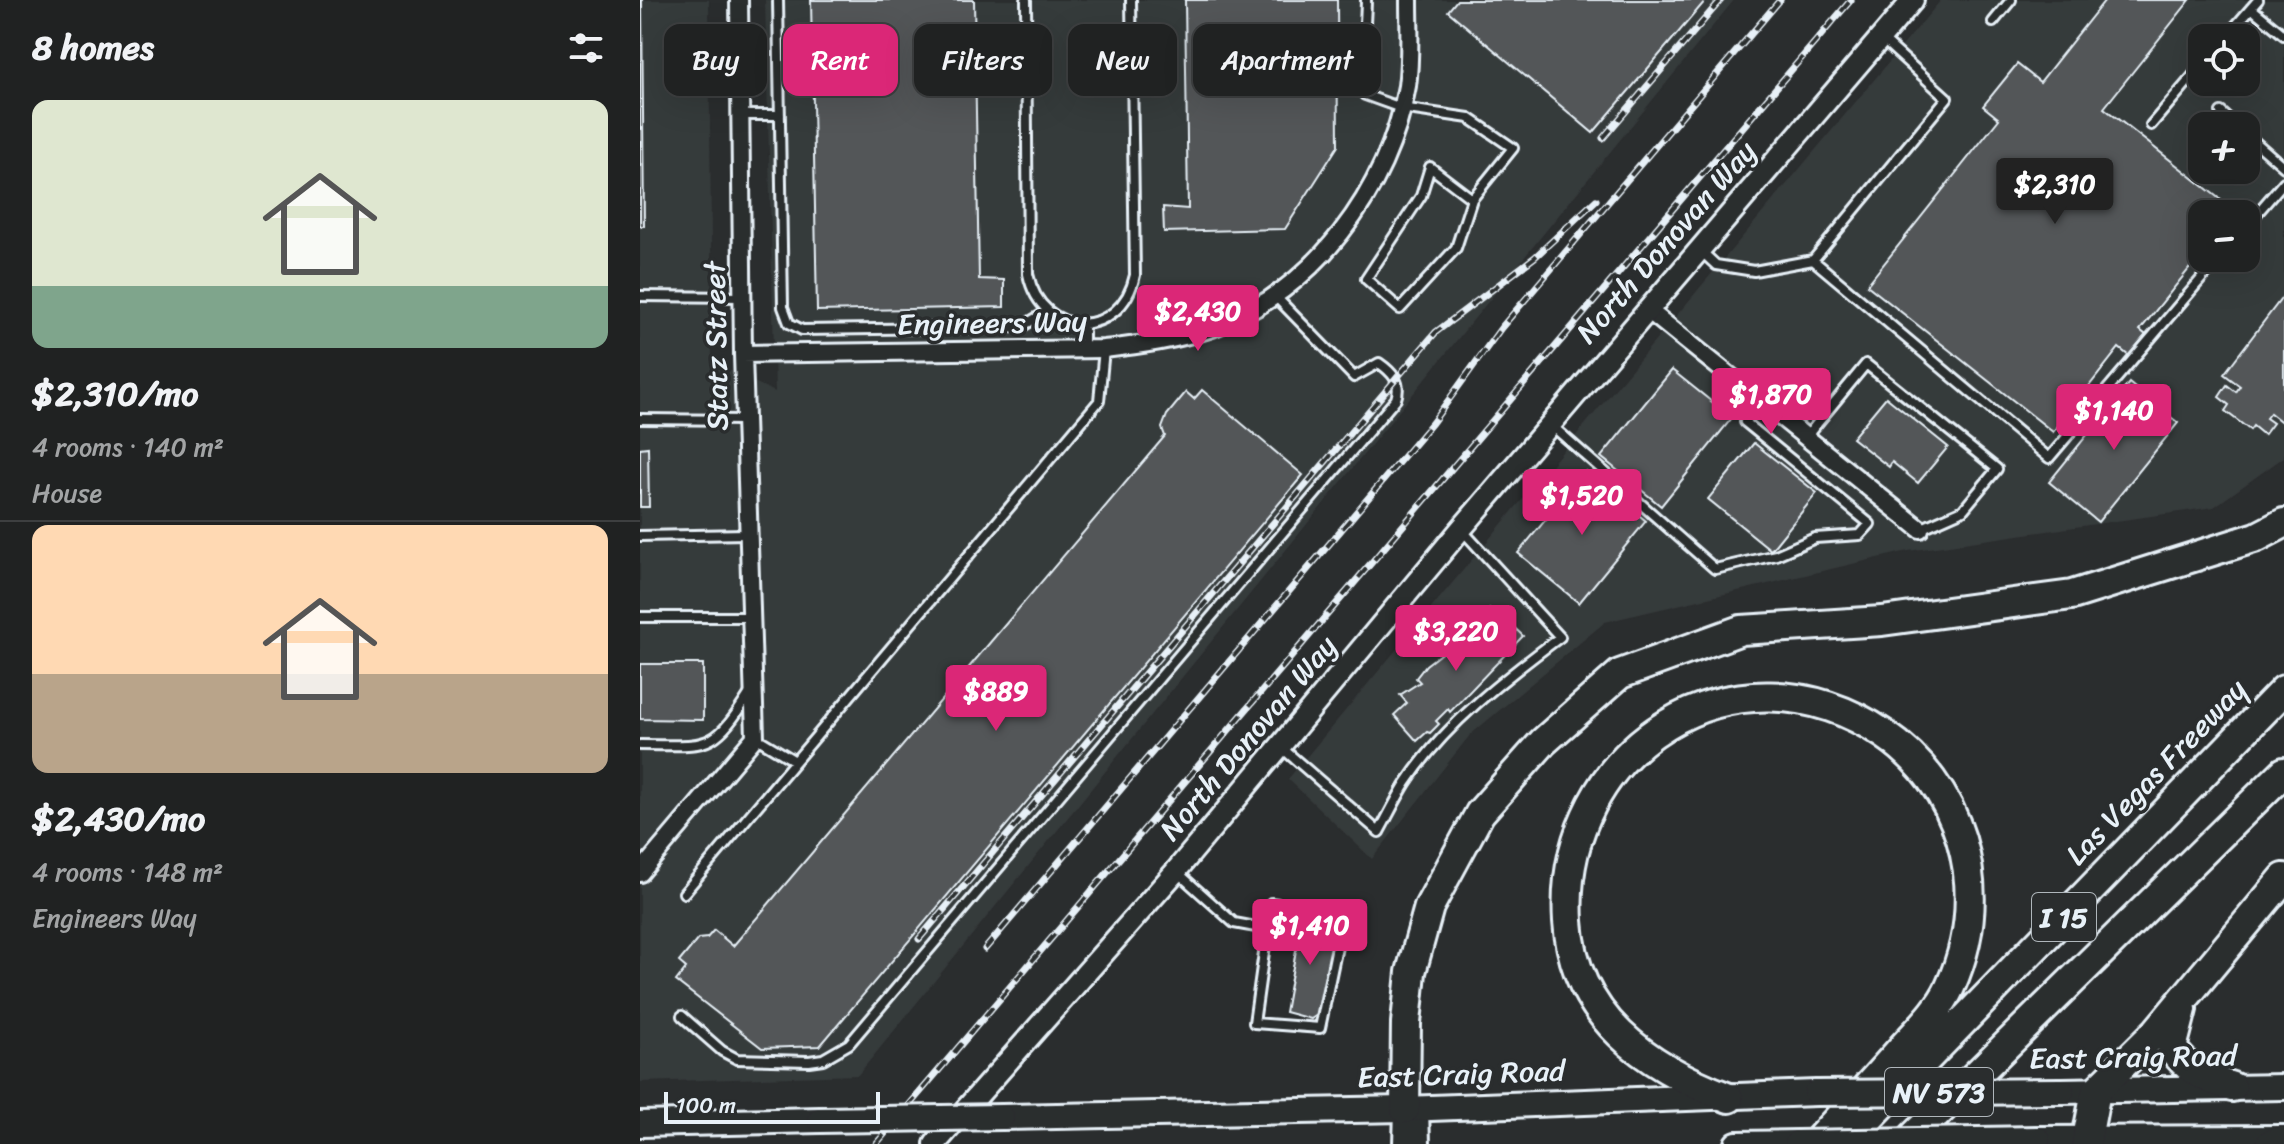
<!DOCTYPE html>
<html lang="en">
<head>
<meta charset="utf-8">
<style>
  body { margin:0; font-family:Sriracha,sans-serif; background:#282a2a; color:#f1f3f6; height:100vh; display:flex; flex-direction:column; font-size:30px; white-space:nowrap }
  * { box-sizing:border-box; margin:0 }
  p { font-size:26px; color:#a2a4a5 }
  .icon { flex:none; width:44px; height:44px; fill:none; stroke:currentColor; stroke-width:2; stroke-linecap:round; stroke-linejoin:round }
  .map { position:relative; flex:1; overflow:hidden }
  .panel { display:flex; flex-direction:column; background:#202222; width:640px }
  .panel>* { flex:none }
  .banner { position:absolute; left:24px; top:24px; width:760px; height:72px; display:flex; gap:16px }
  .buttons { position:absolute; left:1548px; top:24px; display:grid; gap:16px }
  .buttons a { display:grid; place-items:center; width:72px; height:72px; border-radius:16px; background:#202222; box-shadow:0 8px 32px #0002,0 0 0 2px #3d3f40; font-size:40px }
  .scale { position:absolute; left:24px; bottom:20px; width:216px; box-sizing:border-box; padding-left:8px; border:4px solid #e8f1f8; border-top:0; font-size:22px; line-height:28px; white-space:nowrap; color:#e8f1f8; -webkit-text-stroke:6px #2a2d2e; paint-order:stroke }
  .price { position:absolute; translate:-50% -68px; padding:0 18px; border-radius:8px; background:#db2777; color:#fff; font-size:26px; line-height:52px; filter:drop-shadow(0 2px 4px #0008) }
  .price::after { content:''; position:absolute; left:50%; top:48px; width:24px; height:18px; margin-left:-12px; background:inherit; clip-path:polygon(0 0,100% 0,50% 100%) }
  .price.active { background:#222; color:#fff }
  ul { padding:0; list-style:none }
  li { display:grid; align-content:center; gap:16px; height:424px; padding:0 32px }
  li+li { border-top:2px solid #3d3f40 }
  li span { display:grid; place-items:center; height:248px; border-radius:16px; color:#555 }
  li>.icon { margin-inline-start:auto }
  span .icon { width:144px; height:144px; fill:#fffc; stroke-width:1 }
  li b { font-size:34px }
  h2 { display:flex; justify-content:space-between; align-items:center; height:96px; padding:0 32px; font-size:34px }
  .tag { padding:0 28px; border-radius:16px; background:#202222; box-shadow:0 8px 32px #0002,0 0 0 2px #3d3f40; font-size:28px; line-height:72px }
  .tag.active { background:#db2777; color:#fff }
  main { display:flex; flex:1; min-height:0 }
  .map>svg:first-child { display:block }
</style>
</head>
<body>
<main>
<section class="panel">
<h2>8 homes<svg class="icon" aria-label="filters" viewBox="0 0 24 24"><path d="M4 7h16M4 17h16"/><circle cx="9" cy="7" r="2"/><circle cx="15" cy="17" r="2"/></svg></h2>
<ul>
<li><span style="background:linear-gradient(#dfe7d0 75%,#7fa58c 0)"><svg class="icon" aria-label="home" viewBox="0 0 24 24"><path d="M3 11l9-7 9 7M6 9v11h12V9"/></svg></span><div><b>$2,310/mo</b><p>4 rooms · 140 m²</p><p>House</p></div></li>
<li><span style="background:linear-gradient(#ffd9b3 60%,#b9a48a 0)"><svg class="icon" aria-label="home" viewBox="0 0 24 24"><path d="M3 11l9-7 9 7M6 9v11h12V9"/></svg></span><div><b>$2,430/mo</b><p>4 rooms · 148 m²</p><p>Engineers Way</p></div></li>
</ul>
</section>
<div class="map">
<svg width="1644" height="1144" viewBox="0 0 1644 1144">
  <rect width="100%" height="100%" fill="#2a2d2e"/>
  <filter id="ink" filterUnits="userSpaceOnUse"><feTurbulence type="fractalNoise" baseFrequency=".0125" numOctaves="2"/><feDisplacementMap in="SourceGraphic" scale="16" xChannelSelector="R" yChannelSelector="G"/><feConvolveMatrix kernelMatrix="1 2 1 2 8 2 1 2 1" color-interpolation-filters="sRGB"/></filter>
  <g filter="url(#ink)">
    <path fill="#363a3b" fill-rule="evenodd" d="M0,0H69L72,362L135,392L125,0H1094L218,1075L0,1082Z
      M1301,0H1644V457L1574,507L1268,551L965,622L830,735L732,859L648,779ZM1562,38H1606V82H1562ZM1562,126H1606V170H1562ZM1562,214H1606V258H1562Z"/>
    <path fill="#535759" stroke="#e8f1f8" stroke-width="2" d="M0,0H2L4,226H0Z
      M171,0H334L339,279L364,280V307L177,311Z
      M545,0H697L698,146L645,229L524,232L523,207L548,209Z
      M817,0H1066L953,133L808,11Z
      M1465,0H1550L1464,108L1595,211L1562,214V253L1500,330L1506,335L1489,356L1479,348L1413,432L1227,285L1359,119L1343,106L1377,64L1400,82Z
      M1644,295V424L1630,413L1626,418L1633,423L1624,435L1613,426L1610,430L1585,411L1589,405L1579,397L1587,385L1596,392L1600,386L1584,374Z
      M1032,370L1092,418L1021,506L961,457Z
      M1489,383L1538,423L1458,522L1409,482Z
      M562,390L663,475L180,1046L122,1048L36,981L46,968L39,962L58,939L67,938L74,930L93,946L525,436L522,428L527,415L546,392L554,399Z
      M1246,397L1308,447L1278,483L1252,462L1249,467L1212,438Z
      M1114,443L1177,493L1131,550L1068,499Z
      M8,447L9,507H0V448Z
      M946,471L1006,521L939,603L878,553Z
      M849,610L850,620L858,612L883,636L810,712L808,709L796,721L799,724L790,733L787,732L777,741L754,715L767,703L760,695L780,682L776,678L786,665L825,635L840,613L843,616Z
      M0,664H63V720L0,719Z
      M662,916L690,920L695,928L680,1013L671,1019L645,1012Z"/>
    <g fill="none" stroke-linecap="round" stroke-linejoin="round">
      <g stroke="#e8f1f8" stroke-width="14">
        <path id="service" d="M138,0L143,307L149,323L162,330L381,327L408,311
          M386,0L388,274C402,340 481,340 495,275L491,0
          M726,0C726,17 720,87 725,95L761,108L829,118L873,148L832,199L816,248L760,309L726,279L781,196L790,167L832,199
          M1611,8L1644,35
          M1353,22L1371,0
          M1585,38L1618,0
          M1581,112L1597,126
          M100,115H140
          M1511,125L1562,65
          M1606,134L1644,167
          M1606,226L1644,182
          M1061,251L1076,265L1114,271L1173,260L1307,98L1241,38
          M1173,260L1409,458L1579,258
          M0,296L102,297
          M444,324V349
          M0,419L105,420
          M910,424L1075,569L1136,555L1175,538L1220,535L1230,524L1105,422L1121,402
          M1166,437L1226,364L1357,469L1323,510L1280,529
          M0,536L107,534
          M0,617H109
          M115,737L155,761
          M0,745C68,745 72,753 110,693
          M642,748L739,832C748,816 756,799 766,783C804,725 865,678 920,637L822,530
          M536,871L594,923L627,929
          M44,893L459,401L464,349
          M631,903L704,913L680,1028L614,1023Z
          M42,1016L82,1051L97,1059L169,1061L183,1059L209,1044L756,399C762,382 752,372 739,363L714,377L635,296"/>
      </g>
      <g stroke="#e8f1f8" stroke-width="22">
        <path id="minor" d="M1008,310L1280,529
          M103,354L464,349C501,345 536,340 572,328C674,292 749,190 767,86C771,57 769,28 769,0
          M0,873L115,737L103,354L99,0"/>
      </g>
      <g stroke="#e8f1f8" stroke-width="26">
        <path id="tertiary" d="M778,1108L779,1144
          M295,1144L536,871L821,529L1273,0
          M764,1144L765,1109"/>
      </g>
      <g stroke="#e8f1f8" stroke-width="30">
        <path id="primary" d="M1422,1091L1644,1087
          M362,1117L765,1109L1176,1093
          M0,1124L180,1120
          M1398,1139L1644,1138
          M1097,1144L1157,1143"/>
      </g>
      <g stroke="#e8f1f8" stroke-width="34">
        <path id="motorway" d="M1542,1009L1532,1048C1547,1070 1566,1079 1592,1087
          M1089,1098C1007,1067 934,1017 928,921C917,747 1096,634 1244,734C1281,759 1308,796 1321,839C1336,890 1332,938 1310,987C1299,1011 1278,1030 1261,1049C1233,1081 1204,1112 1175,1144
          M765,1109L766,1023L771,972L789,907L840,813L903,742L980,674L1101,630L1242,621L1432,595L1617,537L1644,523
          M1204,1144L1644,690
          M1266,1144L1644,772
          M1446,1144L1456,1091L1517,1031L1644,878
          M1630,1144L1644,1140"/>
      </g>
      <use href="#service" stroke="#2a2d2e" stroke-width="8"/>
      <use href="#minor" stroke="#2a2d2e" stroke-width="16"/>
      <use href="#tertiary" stroke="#2a2d2e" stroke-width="20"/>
      <use href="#primary" stroke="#2a2d2e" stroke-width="24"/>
      <use href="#motorway" stroke="#2a2d2e" stroke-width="28"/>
      <g stroke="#e8f1f8" stroke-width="7">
        <path id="rail" d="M963,138L1081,0
          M279,939L796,332L895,257L956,200
          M345,949L792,423L861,328L1140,0
          M236,1144L1211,0"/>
      </g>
      <use href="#rail" stroke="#2a2d2e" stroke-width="4" stroke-dasharray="12" stroke-linecap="butt"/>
      <g stroke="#e8f1f8" stroke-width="30" stroke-linecap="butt">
        <path id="primary-bridge" d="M1176,1093L1422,1091
          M180,1120L362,1117
          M1157,1143L1398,1139"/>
      </g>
      <use href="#primary-bridge" stroke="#2a2d2e" stroke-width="24"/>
    </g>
  </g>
  <g text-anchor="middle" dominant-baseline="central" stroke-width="7" stroke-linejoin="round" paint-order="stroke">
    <g fill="#2a2d2e" stroke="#afb6bb" stroke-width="2">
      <rect x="1392" y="893" width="64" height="48" rx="6"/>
      <rect x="1245" y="1068" width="108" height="48" rx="6"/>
    </g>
    <g font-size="28" font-weight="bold" fill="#e8f1f8">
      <text x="1424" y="917">I 15</text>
      <text x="1299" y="1092">NV 573</text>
    </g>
    <g font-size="30" fill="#e8f1f8" stroke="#2a2d2e">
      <text transform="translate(1026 242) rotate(-49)">North Donovan Way</text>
      <text transform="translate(352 323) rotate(-1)">Engineers Way</text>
      <text transform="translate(76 346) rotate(-91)">Statz Street</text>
      <text transform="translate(608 738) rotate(-50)">North Donovan Way</text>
      <text transform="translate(1516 772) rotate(-46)">Las Vegas Freeway</text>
      <text transform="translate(1493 1057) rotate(-1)">East Craig Road</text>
      <text transform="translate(821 1074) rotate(-2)">East Craig Road</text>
    </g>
  </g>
</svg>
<div class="buttons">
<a><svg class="icon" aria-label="locate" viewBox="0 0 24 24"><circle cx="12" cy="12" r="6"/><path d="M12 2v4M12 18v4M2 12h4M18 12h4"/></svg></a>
<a>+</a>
<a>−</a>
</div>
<div class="scale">100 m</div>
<b class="price active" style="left:1415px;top:226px">$2,310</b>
<b class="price" style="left:558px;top:353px">$2,430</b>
<b class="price" style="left:1131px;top:436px">$1,870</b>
<b class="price" style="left:1474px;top:452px">$1,140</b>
<b class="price" style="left:942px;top:537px">$1,520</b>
<b class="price" style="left:816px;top:673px">$3,220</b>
<b class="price" style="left:356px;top:733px">$889</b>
<b class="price" style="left:670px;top:967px">$1,410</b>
<div class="banner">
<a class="tag">Buy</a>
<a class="tag active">Rent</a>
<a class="tag">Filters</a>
<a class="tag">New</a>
<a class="tag">Apartment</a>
</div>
</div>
</main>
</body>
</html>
